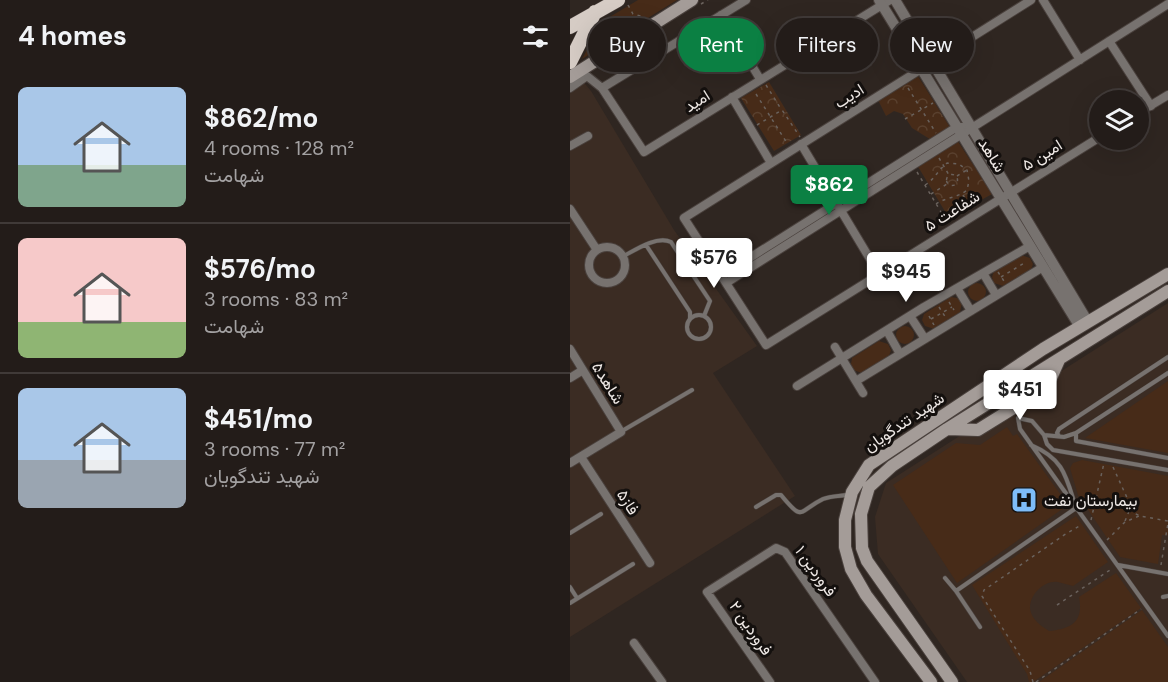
<!DOCTYPE html>
<html lang="en">
<head>
<meta charset="utf-8">
<style>
  body { margin:0; font-family:"DM Sans",Vazirmatn,sans-serif; background:#2b2522; color:#f1f3f6; height:100vh; display:flex; flex-direction:column; font-size:22px; white-space:nowrap }
  * { box-sizing:border-box; margin:0 }
  p { font-size:20px; color:#a3a1a2 }
  .icon { flex:none; width:33px; height:33px; fill:none; stroke:currentColor; stroke-width:2; stroke-linecap:round; stroke-linejoin:round }
  .map { position:relative; flex:1; overflow:hidden }
  .panel { display:flex; flex-direction:column; background:#231c19; width:570px }
  .panel>* { flex:none }
  .hud { position:absolute; left:18px; top:18px; width:489px; height:54px; display:flex; gap:12px }
  .controls { position:absolute; left:519px; top:90px; display:grid; gap:12px }
  .controls a { display:grid; place-items:center; width:60px; height:60px; border-radius:50%; background:#231c19; box-shadow:0 6px 24px #0002,0 0 0 2px #403a38; font-size:30px }
  .price { position:absolute; translate:-50% -51px; padding:0 14px; border-radius:6px; background:#fff; color:#222; font-size:20px; line-height:39px; filter:drop-shadow(0 2px 3px #0008) }
  .price::after { content:''; position:absolute; left:50%; top:36px; width:18px; height:14px; margin-left:-9px; background:inherit; clip-path:polygon(0 0,100% 0,50% 100%) }
  .price.on { background:#0b8043; color:#fff }
  ul { padding:0; list-style:none }
  li { display:flex; align-items:center; gap:18px; height:150px; padding:0 18px }
  li+li { border-top:2px solid #403a38 }
  li span { display:grid; place-items:center; flex:none; width:168px; height:120px; border-radius:9px; color:#555 }
  li>.icon { margin-inline-start:auto }
  span .icon { width:72px; height:72px; fill:#fffc; stroke-width:1 }
  li b { font-size:26px }
  h2 { display:flex; justify-content:space-between; align-items:center; height:72px; padding:0 18px; font-size:26px }
  .pill { padding:0 21px; border-radius:27px; background:#231c19; box-shadow:0 6px 24px #0002,0 0 0 2px #403a38; font-size:21px; line-height:54px }
  .pill.on { background:#0b8043; color:#fff }
  main { display:flex; flex:1; min-height:0 }
  .map>svg:first-child { display:block }
</style>
</head>
<body>
<main>
<section class="panel">
<h2>4 homes<svg class="icon" aria-label="filters" viewBox="0 0 24 24"><path d="M4 7h16M4 17h16"/><circle cx="9" cy="7" r="2"/><circle cx="15" cy="17" r="2"/></svg></h2>
<ul>
<li><span style="background:linear-gradient(#a9c7e8 65%,#7fa58c 0)"><svg class="icon" aria-label="home" viewBox="0 0 24 24"><path d="M3 11l9-7 9 7M6 9v11h12V9"/></svg></span><div><b>$862/mo</b><p>4 rooms · 128 m²</p><p>شهامت</p></div></li>
<li><span style="background:linear-gradient(#f6c9c9 70%,#8fb573 0)"><svg class="icon" aria-label="home" viewBox="0 0 24 24"><path d="M3 11l9-7 9 7M6 9v11h12V9"/></svg></span><div><b>$576/mo</b><p>3 rooms · 83 m²</p><p>شهامت</p></div></li>
<li><span style="background:linear-gradient(#a9c7e8 60%,#9aa5b1 0)"><svg class="icon" aria-label="home" viewBox="0 0 24 24"><path d="M3 11l9-7 9 7M6 9v11h12V9"/></svg></span><div><b>$451/mo</b><p>3 rooms · 77 m²</p><p>شهید تندگویان</p></div></li>
</ul>
</section>
<div class="map">
<svg width="598" height="682" viewBox="0 0 598 682">
  <defs>
    <pattern id="park-crowns" width="20" height="18" patternUnits="userSpaceOnUse" patternTransform="scale(1.5)"><rect width="20" height="18" fill="#472b18"/><path d="M2 6a3 3 0 1 1 6 0M12 15a3 3 0 1 1 6 0" fill="none" stroke="#59402e"/></pattern>
  </defs>
  <rect width="100%" height="100%" fill="#2f2621"/>
  <path fill="#3b2c23" d="M11,79L21,91L104,230L187,346L143,373L225,496L0,637V86Z
    M598,303V682H397L308,554L305,517L316,483Z"/>
  <path fill="#472b18" d="M68,0H107L12,59L33,21Z
    M451,255L460,258L463,264L461,270L433,286L424,283L422,277L424,271Z
    M398 292a9 9 0 1 1 18 0a9 9 0 1 1-18 0Z
    M381,297L387,298L392,303L390,312L364,329L355,326L352,320L354,314Z
    M326 335a9 9 0 1 1 18 0a9 9 0 1 1-18 0Z
    M309,341L318,344L321,350L319,356L292,373L283,370L281,364L282,358Z
    M598,381V453L515,438Z
    M437,427L443,436L447,434L498,505L387,583L323,485L386,443L410,445Z
    M512,460L598,476V535H592L588,564L550,557L508,495L500,468L503,463Z
    M506,516L538,562L503,586C498,585 493,583 488,582C474,580 459,595 460,609C462,620 471,626 479,631C501,629 514,622 509,597L546,573L571,608L463,682H459L457,674L402,585Z
    M572,610L598,647V682H469Z"/>
  <path fill="url(#park-crowns)" d="M346,73L381,129L363,141L342,128L333,114L324,111L316,116L307,98Z
    M199,82L231,135L204,151L171,98Z
    M387,140L422,194L379,218L347,165Z"/>
  <g fill="none" stroke-linecap="round" stroke-linejoin="round">
    <g stroke="#4a413d" stroke-width="5">
      <path id="service" d="M76,245L120,312V318
        M52,257C65,250 87,235 101,242L140,301L134,316
        M117 327a12 12 0 1 1 24 0a12 12 0 1 1-24 0Z
        M598,373L506,433L494,437L474,435L462,421L448,418L450,429L598,636
        M52,431L122,390
        M506,433V441L598,458
        M474,435L477,444L483,450L598,470
        M489,436L487,433L489,429L598,357
        M186,507L206,495H211C234,523 228,511 253,499C260,496 270,496 277,495
        M0,533L31,514
        M548,565L598,574
        M375,578L386,591
        M0,587L7,598
        M593,597L598,596
        M0,603L63,564
        M410,627L386,591L506,508C496,476 494,459 461,445"/>
    </g>
    <g stroke="#4a413d" stroke-width="10">
      <path id="minor" d="M461,0L114,218L196,345L530,137
        M473,0L510,60
        M151,15L190,79
        M539,41L581,106
        M0,88L17,76L32,88L74,152L320,0
        M32,88L176,0
        M162,97L201,163
        M568,113L598,95
        M231,144L309,274
        M0,146L18,136
        M0,209L27,250
        M19 265a18 18 0 1 1 36 0a18 18 0 1 1-36 0Z
        M413,273L426,295
        M151,276L387,127H393
        M156,283L598,4
        M387,288L401,311
        M340,316L355,339
        M317,331L330,354
        M265,347L293,393
        M0,349L51,432L0,463
        M0,378L13,370
        M286,381L473,267
        M227,386L354,307L460,246
        M11,457L80,563
        M64,643L92,682
        M200,682L137,592L206,548L215,552L305,682"/>
    </g>
    <g stroke="#4a413d" stroke-width="12">
      <path id="tertiary" d="M309,0L510,327
        M325,0L518,322"/>
    </g>
    <g stroke="#4a413d" stroke-width="14">
      <path id="secondary" d="M0,77L122,0
        M378,429L408,430L477,387L489,360
        M361,682L296,595L281,569L275,547V520L282,492L299,465L473,349L598,274
        M382,682L297,561L292,548L291,514L299,487L322,466L377,429L598,291"/>
    </g>
    <g stroke="#4a413d" stroke-width="15">
      <path id="trunk" d="M0,27L48,0
        M0,62L25,12"/>
    </g>
    <path stroke="#6a625d" stroke-width="1.5" stroke-dasharray="3 4.5" stroke-linecap="butt" d="M131,4L138,0
      M58,5L63,14L74,17
      M196,85L211,109
      M338,88L366,133
      M186,94L217,143
      M335,119L363,103
      M187,125L212,110L230,137
      M369,158L379,175
      M347,172L377,222
      M376.5 180a5.5 5.5 0 1 1 11 0a5.5 5.5 0 1 1-11 0Z
      M387,176L400,168
      M355,185C365,179 368,170 377,163L389,164L397,170L399,181L397,190C388,198 376,197 366,204
      M361,194L377,184
      M393,195L401,209
      M428,272L434,281
      M431,277L456,262
      M379,302L384,310
      M369,307L376,318
      M359,316L364,325
      M361,319L382,307
      M543,467L564,513L570,516L598,521
      M521,520L534,463
      M555,521L560,509
      M537,540L555,522L569,516
      M591,565L598,523
      M487,605L543,568
      M463,682L460,671L412,596L414,590L494,535L511,525
      M466,682L571,609"/>
    <use href="#service" stroke="#77726f" stroke-width="4"/>
    <use href="#minor" stroke="#77726f" stroke-width="8"/>
    <use href="#tertiary" stroke="#77726f" stroke-width="10"/>
    <use href="#secondary" stroke="#a49c98" stroke-width="12"/>
    <use href="#trunk" stroke="#d6ccc5" stroke-width="14"/>
  </g>
  <defs>
    <g id="hospital-square" transform="scale(1.35)"><rect x="-9" y="-9" width="18" height="18" rx="4" fill="#7ebdf9" stroke="#14100e"/><path d="M-5-5h3v3.5h4V-5h3V5h-3V1.5h-4V5h-3Z" fill="#111"/></g>
  </defs>
  <g fill-rule="evenodd">
    <use href="#hospital-square" x="454" y="500"/>
  </g>
  <g text-anchor="middle" dominant-baseline="central" stroke-width="6" stroke-linejoin="round" paint-order="stroke">
    <g font-size="16" fill="#efe9e6" stroke="#14100e">
      <text transform="translate(279 96) rotate(-32)">ادیب</text>
      <text transform="translate(127 101) rotate(-32)">امید</text>
      <text transform="translate(422 155) rotate(58)">شاهد</text>
      <text transform="translate(472 155) rotate(-32)">امین ۵</text>
      <text transform="translate(382 211) rotate(-32)">شفاعت ۵</text>
      <text transform="translate(38 383) rotate(58)">شاهد۵</text>
      <text transform="translate(334 422) rotate(-34)">شهید تندگویان</text>
      <text transform="translate(58 502) rotate(57)">فاز۵</text>
      <text transform="translate(246 571) rotate(54)">فروردین ۱</text>
      <text transform="translate(181 628) rotate(55)">فروردین ۲</text>
    </g>
    <g font-size="16" fill="#efe9e6" stroke="#14100e" text-anchor="start">
      <text x="474" y="500">بیمارستان نفت</text>
    </g>
  </g>
</svg>
<div class="controls">
<a><svg class="icon" aria-label="layers" viewBox="0 0 24 24"><path d="M12 4l9 5-9 5-9-5zM3 14l9 5 9-5"/></svg></a>
</div>
<b class="price on" style="left:259px;top:216px">$862</b>
<b class="price" style="left:144px;top:289px">$576</b>
<b class="price" style="left:336px;top:303px">$945</b>
<b class="price" style="left:450px;top:421px">$451</b>
<div class="hud">
<a class="pill">Buy</a>
<a class="pill on">Rent</a>
<a class="pill">Filters</a>
<a class="pill">New</a>
</div>
</div>
</main>
</body>
</html>
